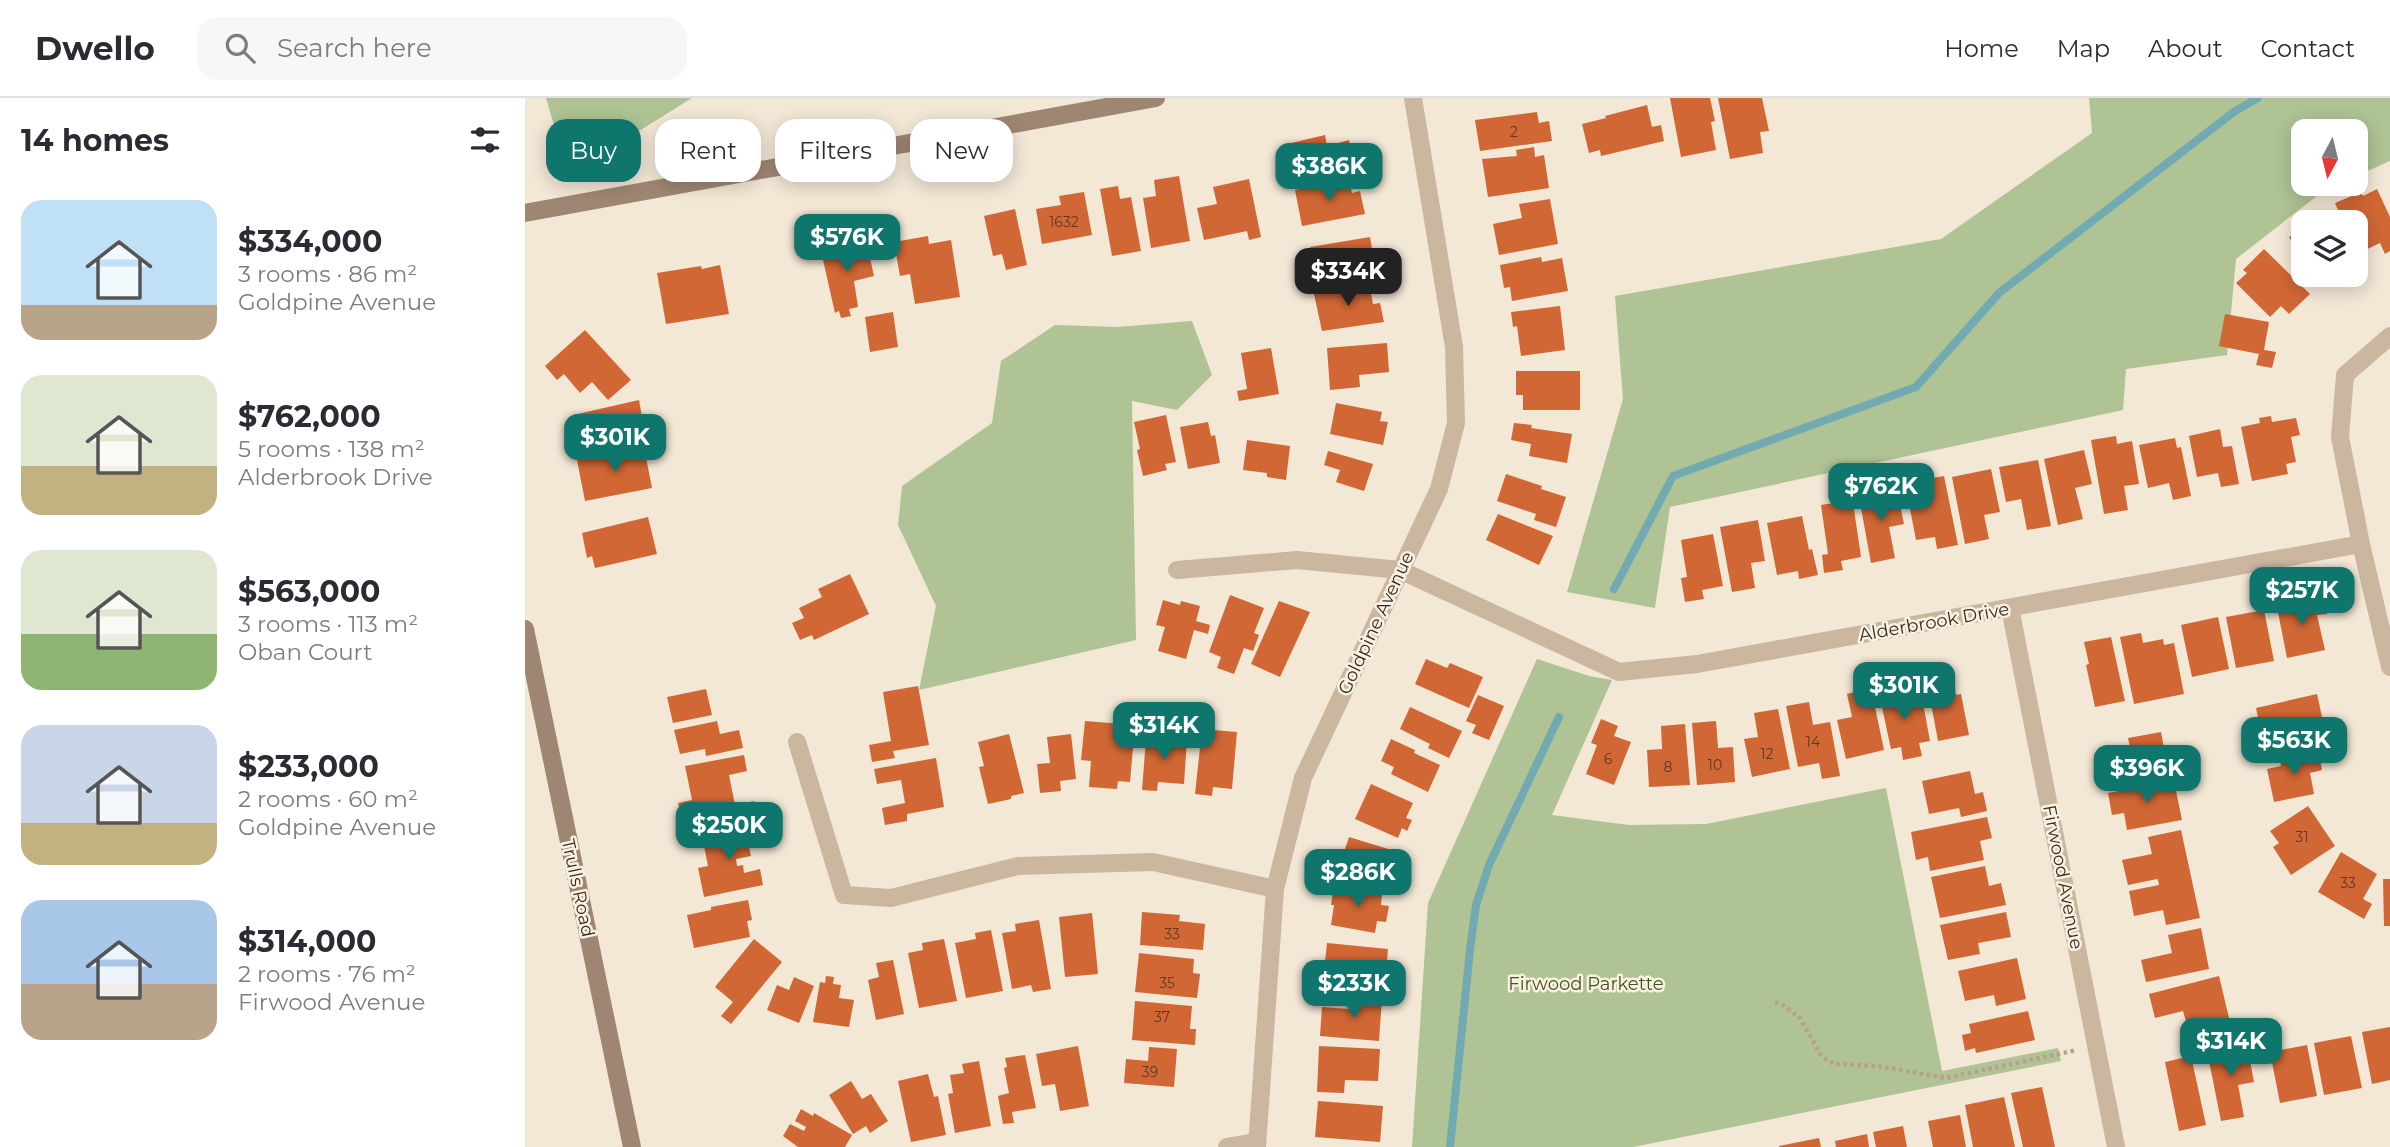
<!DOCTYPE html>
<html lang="en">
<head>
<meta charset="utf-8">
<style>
  body { margin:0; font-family:Montserrat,sans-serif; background:#f7f7f7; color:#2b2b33; height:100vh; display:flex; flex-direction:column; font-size:26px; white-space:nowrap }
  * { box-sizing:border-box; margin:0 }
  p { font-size:23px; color:#7c7c81 }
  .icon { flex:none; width:38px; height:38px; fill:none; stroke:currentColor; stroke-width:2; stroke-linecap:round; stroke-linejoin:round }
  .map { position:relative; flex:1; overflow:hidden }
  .panel { display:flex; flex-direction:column; background:#fff; width:525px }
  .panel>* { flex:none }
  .guide { position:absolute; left:21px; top:21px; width:665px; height:63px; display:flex; gap:14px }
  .needle { width:46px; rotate:187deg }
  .controls { position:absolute; left:1766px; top:21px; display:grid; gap:14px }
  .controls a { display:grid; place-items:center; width:77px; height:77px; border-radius:14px; background:#fff; box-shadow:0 4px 18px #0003; font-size:35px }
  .price { position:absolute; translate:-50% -60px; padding:0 16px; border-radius:14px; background:#0f766e; color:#fff; font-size:23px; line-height:46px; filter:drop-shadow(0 2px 4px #0008) }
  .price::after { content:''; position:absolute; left:50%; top:42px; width:21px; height:16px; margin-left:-10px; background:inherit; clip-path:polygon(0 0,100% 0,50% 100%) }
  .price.active { background:#222; color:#fff }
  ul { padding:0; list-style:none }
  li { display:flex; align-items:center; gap:21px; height:175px; padding:0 21px }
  li span { display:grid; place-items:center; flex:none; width:196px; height:140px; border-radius:21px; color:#555 }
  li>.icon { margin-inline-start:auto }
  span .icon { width:84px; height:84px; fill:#fffc; stroke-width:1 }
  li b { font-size:30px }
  h2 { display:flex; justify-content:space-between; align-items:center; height:84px; padding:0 21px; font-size:30px }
  .chip { padding:0 24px; border-radius:21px; background:#fff; box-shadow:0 4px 18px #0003; font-size:24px; line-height:63px }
  .chip.active { background:#0f766e; color:#fff }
  header { display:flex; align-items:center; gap:42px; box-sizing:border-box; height:98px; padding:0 35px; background:#fff; border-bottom:2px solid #e1e1e2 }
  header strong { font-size:33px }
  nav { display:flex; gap:38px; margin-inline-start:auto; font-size:24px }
  .search { width:490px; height:63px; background:#f7f7f7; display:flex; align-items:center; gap:18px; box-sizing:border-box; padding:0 24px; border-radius:21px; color:#7c7c81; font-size:26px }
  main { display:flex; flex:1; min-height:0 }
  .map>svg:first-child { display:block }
</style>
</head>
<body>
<header>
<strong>Dwello</strong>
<div class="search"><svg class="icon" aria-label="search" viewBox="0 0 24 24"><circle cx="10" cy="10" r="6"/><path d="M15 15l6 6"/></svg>Search here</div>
<nav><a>Home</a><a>Map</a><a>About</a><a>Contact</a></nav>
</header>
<main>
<section class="panel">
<h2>14 homes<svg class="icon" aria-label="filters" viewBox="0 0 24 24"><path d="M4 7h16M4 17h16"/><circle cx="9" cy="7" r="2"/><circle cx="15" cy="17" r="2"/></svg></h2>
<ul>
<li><span style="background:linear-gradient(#bfe0f5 75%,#b9a48a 0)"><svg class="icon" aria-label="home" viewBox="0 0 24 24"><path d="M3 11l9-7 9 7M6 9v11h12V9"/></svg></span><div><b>$334,000</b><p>3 rooms · 86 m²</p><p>Goldpine Avenue</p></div></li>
<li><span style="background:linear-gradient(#dfe7d0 65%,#c2b280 0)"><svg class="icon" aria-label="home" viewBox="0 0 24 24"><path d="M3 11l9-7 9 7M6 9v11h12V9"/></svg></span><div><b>$762,000</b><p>5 rooms · 138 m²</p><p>Alderbrook Drive</p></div></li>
<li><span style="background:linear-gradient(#dfe7d0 60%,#8fb573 0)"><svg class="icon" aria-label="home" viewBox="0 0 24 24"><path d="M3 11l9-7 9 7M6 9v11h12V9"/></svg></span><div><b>$563,000</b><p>3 rooms · 113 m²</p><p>Oban Court</p></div></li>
<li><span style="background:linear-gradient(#c9d6e8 70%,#c2b280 0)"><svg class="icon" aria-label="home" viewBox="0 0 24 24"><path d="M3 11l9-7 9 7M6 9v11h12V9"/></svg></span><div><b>$233,000</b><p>2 rooms · 60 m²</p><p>Goldpine Avenue</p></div></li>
<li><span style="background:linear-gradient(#a9c7e8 60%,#b9a48a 0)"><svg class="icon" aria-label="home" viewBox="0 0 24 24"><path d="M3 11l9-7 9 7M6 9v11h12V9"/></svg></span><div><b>$314,000</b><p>2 rooms · 76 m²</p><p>Firwood Avenue</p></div></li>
</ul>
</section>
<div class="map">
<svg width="1865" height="1049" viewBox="0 0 1865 1049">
  <rect width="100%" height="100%" fill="#f3e7d5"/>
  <path fill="#afc394" d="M21,0H167L61,66L39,61Z
    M1564,0H1865V63L1831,78L1830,33H1778V86H1813L1801,91L1711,161L1702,257L1601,271L1598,312L1145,409L1130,510L1042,494L1098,301L1090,198L1416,141L1567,35Z
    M667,223L687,277L652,312L607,303L611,542L394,592L411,508L373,427L377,388L467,325L476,263L530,227L592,229Z
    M1012,561L1064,578L1087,582L1027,717L1104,727L1181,726L1361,690L1417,973L1533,950L1536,963L1108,1049H887L903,805Z"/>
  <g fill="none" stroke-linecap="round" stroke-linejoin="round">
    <path stroke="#72aab2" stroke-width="8" d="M1089,491L1148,378L1391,289L1474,195L1710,13L1733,0
      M925,1049L945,852L951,807L964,767L1034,619"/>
  </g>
  <path fill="#d16735" d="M1145,0H1185L1190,23L1186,24L1191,52L1156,59Z
    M1193,0H1237L1244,33L1235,34L1238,55L1205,61Z
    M1122,7L1127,29L1136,27L1139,43L1076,58L1075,52L1064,55L1057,26L1081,20L1080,18Z
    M1012,14L1014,25L1024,23L1027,43L955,53L950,22Z
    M800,37L802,48L824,42L830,70L771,84L762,46Z
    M1009,49L1010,59L1019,57L1024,90L963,99L957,61L992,58L991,52Z
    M654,78L665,143L626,150L618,100L631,98L629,82Z
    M724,81L736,139L724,142L722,133L679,142L672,110L692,106L688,89Z
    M824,82L827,95L835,93L840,116L777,128L770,92Z
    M593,88L595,101L606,99L616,153L587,158L575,91Z
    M1852,91L1865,119V153L1860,156L1855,145L1832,156L1830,151V124H1818L1810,105L1836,94L1838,98Z
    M559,94L567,137L517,146L511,111L536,107L534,98Z
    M1025,101L1033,146L974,157L968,126L997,120L994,106Z
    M490,111L502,167L481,172L477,156L468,158L459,118Z
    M1778,130V162L1764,139Z
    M403,138L404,146L426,142L435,199L390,206L385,176L375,178L369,144Z
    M845,139L851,174L791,185L785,149Z
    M341,142L349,178L329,183L333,209L324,211L326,218L316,220L314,213L310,215L296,153Z
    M1739,151L1785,196L1764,216L1756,208L1745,219L1711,185L1722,175L1718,172Z
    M1016,159L1017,164L1037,160L1043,193L987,203L985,189L979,190L975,167Z
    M195,167L204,216L141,226L132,175L176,168L177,171Z
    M1787,177H1813L1795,188Z
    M844,185L848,206L855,205L859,224L797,233L789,196Z
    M1035,208L1040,252L996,258L992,228L988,229L986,214Z
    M368,214L373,249L345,254L340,219Z
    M1700,216L1744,224L1739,252L1751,254L1747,270L1731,267L1734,256L1694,248Z
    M60,232L106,282L83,302L67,284L55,295L39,276L32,282L20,268Z
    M862,245L864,274L834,277L835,289L805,292L802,250Z
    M746,250L754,296L714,303L712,293L722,291L716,255Z
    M991,273H1055V312H998V297H991Z
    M114,302L117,319L112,320L117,343L51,358L49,346L54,345L48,317Z
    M811,305L857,314L855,323L863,324L858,347L805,336Z
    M641,317L651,364L640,366L642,372L618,378L612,352L615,351L609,324Z
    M1746,318L1747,324L1771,320L1775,337L1766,339L1771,364L1761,366L1763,376L1727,383L1716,329L1735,325L1734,320Z
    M683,324L686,338L690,337L695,365L663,371L655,329Z
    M989,325L1007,327L1006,330L1047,336L1042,365L1004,358L1006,346L986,342Z
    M1695,331L1698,349L1707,348L1714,386L1696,389L1693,375L1672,379L1664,338Z
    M1591,338L1592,346L1607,343L1614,386L1599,388L1603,412L1579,416L1566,342Z
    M1650,340L1652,350L1656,349L1666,398L1648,402L1644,385L1623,390L1614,347Z
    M722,342L765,348L761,382L742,379V375L718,372Z
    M119,349L127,390L60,403L52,362Z
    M1559,352L1567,386L1550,390L1558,421L1533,427L1519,361Z
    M803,353L848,366L839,393L811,384L815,372L799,367Z
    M1513,362L1526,428L1502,432L1496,401L1481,404L1474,369Z
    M1466,371L1475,414L1459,417L1464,441L1440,446L1427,379Z
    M981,376L1017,388L1016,391L1041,399L1031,429L1009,422L1011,416L972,403Z
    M1419,378L1433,447L1412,451L1410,439L1391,442L1380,385Z
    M1372,392L1379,426L1364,429L1370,460L1346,465L1334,399Z
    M1327,398L1336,459L1316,463L1318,472L1299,475L1297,457L1303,456L1296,407L1314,404V401Z
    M973,416L1028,438L1014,467L961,442Z
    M1277,418L1284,452L1287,451L1293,477L1274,481L1273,473L1252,477L1242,425Z
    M123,419L132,456L70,470L67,458L62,460L57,435Z
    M1233,422L1240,463L1226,465L1230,490L1207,494L1195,429Z
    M1188,436L1198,488L1177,492L1179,501L1160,504L1156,480L1162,479L1156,442Z
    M325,476L344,516L289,542L287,537L275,542L267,525L279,520L274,510L297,499L293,491Z
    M705,497L739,510L729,535L734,537L728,553L719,550L709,576L692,570L696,559L684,554Z
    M1798,499L1802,516L1792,517L1800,552L1762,560L1752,509Z
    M638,502L655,507L656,503L675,508L671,523L685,527L683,536L669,532L661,561L633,553L640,529L631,527Z
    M754,503L785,514L755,579L726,566Z
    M1739,512L1749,563L1711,570L1701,519Z
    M1693,519L1704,571L1667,579L1656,527Z
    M1616,535L1618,545L1638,541L1639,547L1649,545L1659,596L1609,606L1595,539Z
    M1586,539L1600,603L1570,609L1561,567L1564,566L1559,544Z
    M901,561L922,570L925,565L958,579L944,610L890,586Z
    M1426,572L1431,597L1436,596L1444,637L1413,643L1405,600L1407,599L1403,577Z
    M1378,586L1382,608L1398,605L1405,643L1394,645L1397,658L1378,662L1376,649L1366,651L1353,591Z
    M393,588L404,647L368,653L370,660L347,664L344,647L366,643L358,594Z
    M1346,590L1359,652L1321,661L1312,622L1327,619L1322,596Z
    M181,591L187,617L148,625L142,599Z
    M1792,596L1799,628L1808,626L1811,642L1752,655L1746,627L1735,629L1731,610Z
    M953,597L979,608L964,642L947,635L951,627L941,623Z
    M1284,604L1288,627L1305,624L1315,678L1297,681L1294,665L1273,669L1261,608Z
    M885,609L937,633L924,660L903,650L905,646L875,631Z
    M1253,611L1265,671L1227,679L1219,641L1233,639L1229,615Z
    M1076,621L1093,628L1089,638L1106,644L1089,687L1061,676L1072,647L1066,645Z
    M192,623L195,636L214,632L218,650L181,658L180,651L155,656L149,632Z
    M560,623L610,627L605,684L593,683L592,691L564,689L566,663L556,662Z
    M1191,623L1193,650L1208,649L1210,684L1172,687L1167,625Z
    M1160,626L1165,687L1124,689L1122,652L1137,651L1136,628Z
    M677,631L712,634L707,691L688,689L687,698L670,696Z
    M1636,634L1644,676L1582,689L1577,664L1607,658L1603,640Z
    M484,636L499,695L486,698V701L463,706L454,669L459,668L453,644Z
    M546,636L551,681L535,683L536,693L515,695L512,666L525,665L522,639Z
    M638,639L662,641L659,686L633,684L632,693L617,692L621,641L637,642Z
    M866,641L890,652L889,655L915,667L903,694L866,676L869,669L856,663Z
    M1794,654L1797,672L1785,675L1789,696L1749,704L1742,671L1756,668L1755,662Z
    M219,657L222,673L204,677L210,707L229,703L232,721L176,732L174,720L157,723L153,705L167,702L160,668Z
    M411,660L419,709L382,716V723L360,727L357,710L380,705L376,682L352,686L349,671Z
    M1445,673L1450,696L1458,694L1462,713L1436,719L1434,710L1404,716L1397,683Z
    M1649,683L1657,722L1602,732L1599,715L1587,717L1583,695Z
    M846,686L888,705L881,720L887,722L882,733L877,730L873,740L830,721Z
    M1783,708L1810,748L1766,777L1748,749L1754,745L1745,733Z
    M1462,719L1467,740L1455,743L1459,762L1405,773L1403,759L1391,762L1386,734Z
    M234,729L237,746L224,749L226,758L211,761L212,768L218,767L219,775L235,771L238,787L179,799L173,770L183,768L177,738L216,730L217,732Z
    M1656,732L1675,820L1641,827L1638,812L1609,818L1604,793L1634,787L1633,782L1632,781L1603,787L1597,762L1627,756L1623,739Z
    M824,739L883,757L873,792L818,774L822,762L817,760Z
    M1816,754L1852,776L1838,801L1847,806L1839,821L1793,794Z
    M1460,768L1464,788L1476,785L1481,807L1415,820L1406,779Z
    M1858,781H1865V828H1859Z
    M809,788L857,796L856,807L864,808L861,824L852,823L850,835L806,827L809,807H806Z
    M223,802L227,822L222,823L225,839L169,850L162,817L186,812V809Z
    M617,814L655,817L654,823L680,826L678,852L615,847Z
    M1481,814L1486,839L1453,845L1455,856L1423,862L1415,827Z
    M567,815L573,876L540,879L534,819Z
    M514,822L526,891L508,894L506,887L487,891L477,835L491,833L490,826Z
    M1676,830L1684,871L1621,884L1616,862L1647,855L1643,837Z
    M466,832L478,893L441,900L430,845L451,841L450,835Z
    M229,841L257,864L206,926L196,918L208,904L190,889Z
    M419,841L432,903L394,910L383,855L398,852L397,845Z
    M802,845L863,851L860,887L798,882Z
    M614,855L669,861L668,875L675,876L672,900L610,894Z
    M1492,860L1501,901L1471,908L1469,897L1440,903L1433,873Z
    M368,862L379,916L351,922L343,882L354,879L351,865Z
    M301,878L309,879L308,886L316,887L314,900L329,902L324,929L288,924L295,884L300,885Z
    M1694,878L1704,920L1663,930L1658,913L1630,920L1624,896Z
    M269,879L289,888L274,925L242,912L252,887L264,892Z
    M825,897L857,900L854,943L795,938L797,909L824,911Z
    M610,903L667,908L665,931H671L670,947L607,942Z
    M1503,913L1510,942L1451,955L1450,950L1440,953L1437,937L1446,935L1444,926Z
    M1865,929V982L1847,986L1837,934Z
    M1826,938L1837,990L1799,997L1789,945Z
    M1721,942L1729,984L1713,987L1719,1019L1696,1023L1683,958L1695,956L1694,947Z
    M1782,947L1792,998L1755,1005L1745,954Z
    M553,948L564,1008L535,1013L530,986L517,988L511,956Z
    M794,948L855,951L853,983L820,982L819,995L792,994Z
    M624,949L652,951L649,989L599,985L601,961L623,963Z
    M500,957L511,1010L487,1014L489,1025L478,1026L473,998L484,995L479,970L482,969L480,960Z
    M1666,958L1681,1027L1654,1033L1640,964Z
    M454,963L466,1028L430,1035L423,996L428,995L425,977L439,975L437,966Z
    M403,976L409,999L413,998L421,1037L386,1044L373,983Z
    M326,983L337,1001L346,996L363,1023L345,1035L341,1028L328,1036L304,997Z
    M1517,989L1530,1049H1498L1486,995Z
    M1479,999L1490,1049H1448L1440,1007Z
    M793,1003L858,1008L855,1044L790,1039Z
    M276,1011L288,1018L289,1015L327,1037L320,1049H273L258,1038L265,1026L279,1033L281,1029L270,1023Z
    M1435,1017L1441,1049H1408L1403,1023Z
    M1378,1028L1382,1049H1351L1348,1034Z
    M1342,1036L1344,1049H1311L1310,1043Z
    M1294,1040L1296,1049H1254V1048Z"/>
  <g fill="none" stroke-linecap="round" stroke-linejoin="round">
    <path stroke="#b7a18b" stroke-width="4.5" stroke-dasharray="3.5 3.5" stroke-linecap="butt" d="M1250,904L1258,907L1275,920L1297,959L1309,966L1352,968L1421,980L1552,952"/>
    <path stroke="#cbb7a0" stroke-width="18" d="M1865,238L1820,277L1815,339L1836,446L1865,569
      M652,472L772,462L875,472L1094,574L1172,566L1836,446
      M1485,510L1591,1049
      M272,644L319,797L366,800L493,768L628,764L750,791
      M702,1049L732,1044
      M732,1049L750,791L778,680L914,391L931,325L929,249L888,0"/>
    <path stroke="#9f8672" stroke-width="18" d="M0,115L631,0
      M0,531L107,1049"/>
  </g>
  <g text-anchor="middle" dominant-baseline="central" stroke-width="5" stroke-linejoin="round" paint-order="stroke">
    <g font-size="14" fill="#5c3a28">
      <text x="989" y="34">2</text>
      <text x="539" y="124">1632</text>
      <text x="1288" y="644">14</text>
      <text x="1242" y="656">12</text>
      <text x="1083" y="661">6</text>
      <text x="1190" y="667">10</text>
      <text x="1143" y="669">8</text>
      <text x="1777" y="739">31</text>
      <text x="1823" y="785">33</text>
      <text x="647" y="836">33</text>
      <text x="642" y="885">35</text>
      <text x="637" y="919">37</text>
      <text x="625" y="974">39</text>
    </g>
    <g font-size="18" fill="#352b24" stroke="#faf1e1">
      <text transform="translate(1409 524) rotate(-10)">Alderbrook Drive</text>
      <text transform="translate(851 525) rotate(-65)">Goldpine Avenue</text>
      <text transform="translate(1538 779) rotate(79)">Firwood Avenue</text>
      <text transform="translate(53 790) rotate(78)">Trulls Road</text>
    </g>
    <g font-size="18" fill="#405526" stroke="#faf1e1">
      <text x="1061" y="886">Firwood Parkette</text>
    </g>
  </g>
</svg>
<div class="controls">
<a><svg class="needle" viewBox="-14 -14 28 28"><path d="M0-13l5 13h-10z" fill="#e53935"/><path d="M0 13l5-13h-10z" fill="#7c7c81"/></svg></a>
<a><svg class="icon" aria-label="layers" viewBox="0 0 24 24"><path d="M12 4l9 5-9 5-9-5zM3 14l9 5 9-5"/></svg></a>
</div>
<b class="price" style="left:804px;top:105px">$386K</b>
<b class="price" style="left:322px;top:176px">$576K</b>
<b class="price active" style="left:823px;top:210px">$334K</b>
<b class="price" style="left:90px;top:376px">$301K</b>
<b class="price" style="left:1356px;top:425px">$762K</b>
<b class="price" style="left:1777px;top:529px">$257K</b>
<b class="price" style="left:1379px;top:624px">$301K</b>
<b class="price" style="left:639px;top:664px">$314K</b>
<b class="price" style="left:1769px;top:679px">$563K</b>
<b class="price" style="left:1622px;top:707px">$396K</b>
<b class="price" style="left:204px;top:764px">$250K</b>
<b class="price" style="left:833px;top:811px">$286K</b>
<b class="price" style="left:829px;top:922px">$233K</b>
<b class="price" style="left:1706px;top:980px">$314K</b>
<div class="guide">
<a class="chip active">Buy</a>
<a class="chip">Rent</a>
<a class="chip">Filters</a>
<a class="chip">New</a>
</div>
</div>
</main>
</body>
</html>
